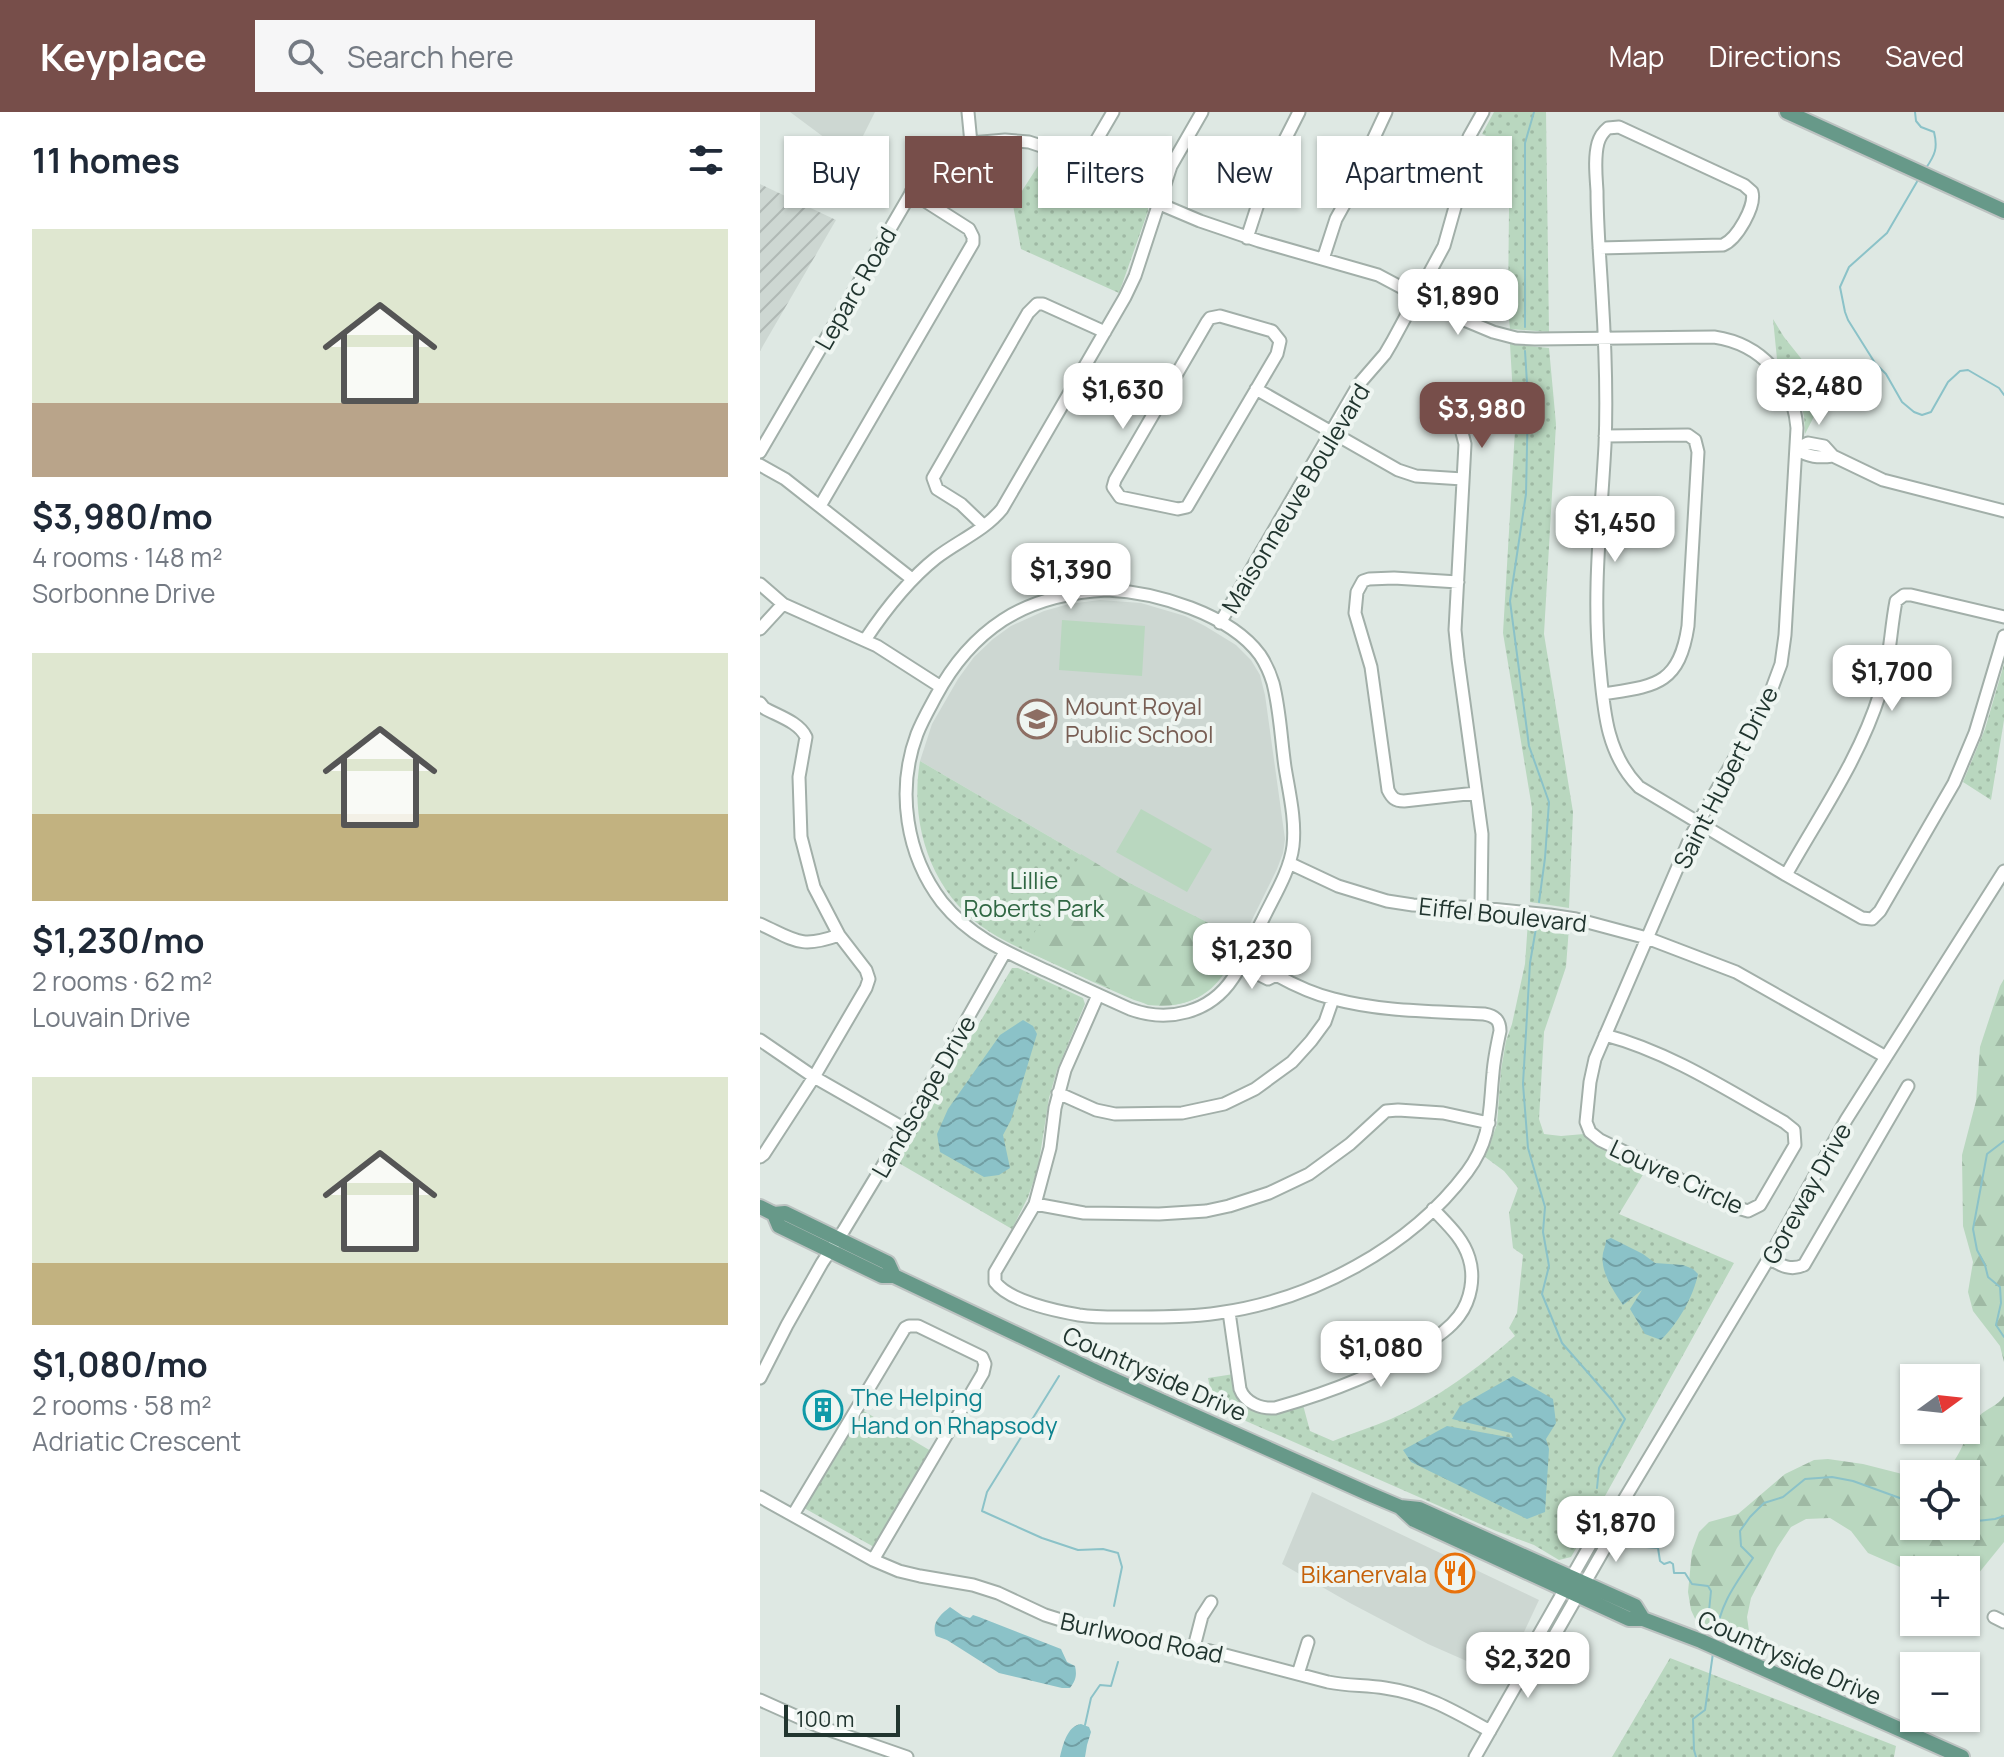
<!DOCTYPE html>
<html lang="en">
<head>
<meta charset="utf-8">
<style>
  body { margin:0; font-family:Manrope,sans-serif; background:#f6f6f7; color:#1f2937; height:100vh; display:flex; flex-direction:column; font-size:30px; white-space:nowrap }
  * { box-sizing:border-box; margin:0 }
  p { font-size:26px; color:#747a83 }
  .icon { flex:none; width:44px; height:44px; fill:none; stroke:currentColor; stroke-width:2; stroke-linecap:round; stroke-linejoin:round }
  .map { position:relative; flex:1; overflow:hidden }
  .side { display:flex; flex-direction:column; background:#fff; width:760px }
  .side>* { flex:none }
  .banner { position:absolute; left:24px; top:24px; width:760px; height:72px; display:flex; gap:16px }
  .needle { width:52px; rotate:75deg }
  .buttons { position:absolute; left:1140px; top:1252px; display:grid; gap:16px }
  .buttons a { display:grid; place-items:center; width:80px; height:80px; border-radius:0px; background:#fff; box-shadow:0 2px 6px #0004; font-size:40px }
  .scale { position:absolute; left:24px; bottom:20px; width:116px; box-sizing:border-box; padding-left:8px; border:4px solid #21352f; border-top:0; font-size:22px; line-height:28px; white-space:nowrap; color:#21352f; -webkit-text-stroke:6px #eef5f1; paint-order:stroke }
  .price { position:absolute; translate:-50% -68px; padding:0 18px; border-radius:16px; background:#fff; color:#222; font-size:26px; line-height:52px; filter:drop-shadow(0 2px 4px #0008) }
  .price::after { content:''; position:absolute; left:50%; top:48px; width:24px; height:18px; margin-left:-12px; background:inherit; clip-path:polygon(0 0,100% 0,50% 100%) }
  .price.current { background:#774e4a; color:#fff }
  ul { padding:0; list-style:none }
  li { display:grid; align-content:center; gap:16px; height:424px; padding:0 32px }
  li span { display:grid; place-items:center; height:248px; border-radius:0px; color:#555 }
  li>.icon { margin-inline-start:auto }
  span .icon { width:144px; height:144px; fill:#fffc; stroke-width:1 }
  li b { font-size:34px }
  h2 { display:flex; justify-content:space-between; align-items:center; height:96px; padding:0 32px; font-size:34px }
  .tag { padding:0 28px; border-radius:0px; background:#fff; box-shadow:0 2px 6px #0004; font-size:28px; line-height:72px }
  .tag.current { background:#774e4a; color:#fff }
  header { display:flex; align-items:center; gap:48px; box-sizing:border-box; height:112px; padding:0 40px; background:#774e4a; color:#fff }
  header strong { font-size:38px }
  nav { display:flex; gap:44px; margin-inline-start:auto; font-size:28px }
  .search { width:560px; height:72px; background:#f6f6f7; display:flex; align-items:center; gap:20px; box-sizing:border-box; padding:0 28px; border-radius:0px; color:#747a83; font-size:30px }
  main { display:flex; flex:1; min-height:0 }
  .map>svg:first-child { display:block }
</style>
</head>
<body>
<header>
<strong>Keyplace</strong>
<div class="search"><svg class="icon" aria-label="search" viewBox="0 0 24 24"><circle cx="10" cy="10" r="6"/><path d="M15 15l6 6"/></svg>Search here</div>
<nav><a>Map</a><a>Directions</a><a>Saved</a></nav>
</header>
<main>
<section class="side">
<h2>11 homes<svg class="icon" aria-label="filters" viewBox="0 0 24 24"><path d="M4 7h16M4 17h16"/><circle cx="9" cy="7" r="2"/><circle cx="15" cy="17" r="2"/></svg></h2>
<ul>
<li><span style="background:linear-gradient(#dfe7d0 70%,#b9a48a 0)"><svg class="icon" aria-label="home" viewBox="0 0 24 24"><path d="M3 11l9-7 9 7M6 9v11h12V9"/></svg></span><div><b>$3,980/mo</b><p>4 rooms · 148 m²</p><p>Sorbonne Drive</p></div></li>
<li><span style="background:linear-gradient(#dfe7d0 65%,#c2b280 0)"><svg class="icon" aria-label="home" viewBox="0 0 24 24"><path d="M3 11l9-7 9 7M6 9v11h12V9"/></svg></span><div><b>$1,230/mo</b><p>2 rooms · 62 m²</p><p>Louvain Drive</p></div></li>
<li><span style="background:linear-gradient(#dfe7d0 75%,#c2b280 0)"><svg class="icon" aria-label="home" viewBox="0 0 24 24"><path d="M3 11l9-7 9 7M6 9v11h12V9"/></svg></span><div><b>$1,080/mo</b><p>2 rooms · 58 m²</p><p>Adriatic Crescent</p></div></li>
</ul>
</section>
<div class="map">
<svg width="1244" height="1645" viewBox="0 0 1244 1645">
  <defs>
    <pattern id="industrial-furrows" width="10" height="10" patternUnits="userSpaceOnUse" patternTransform="scale(2)"><rect width="10" height="10" fill="#cdd7d2"/><path d="M-1 1l2-2M0 10L10 0M9 11l2-2" fill="none" stroke="#b0b9b5"/></pattern>
    <pattern id="grass-dots" width="8" height="8" patternUnits="userSpaceOnUse" patternTransform="scale(2)"><rect width="8" height="8" fill="#b9d7bf"/><path d="M2 2h.1M6 6h.1" fill="none" stroke="#9fb9a4" stroke-width="1.8" stroke-linecap="round"/></pattern>
    <pattern id="forest-firs" width="22" height="20" patternUnits="userSpaceOnUse" patternTransform="scale(2)"><rect width="22" height="20" fill="#b9d7bf"/><path d="M5 1l3.5 6h-7zM16 11l3.5 6h-7z" fill="#9fb9a4"/></pattern>
    <pattern id="water-waves" width="16" height="10" patternUnits="userSpaceOnUse" patternTransform="scale(2)"><rect width="16" height="10" fill="#8bc2c8"/><path d="M0 5q4-4 8 0t8 0" fill="none" stroke="#719ea3"/></pattern>
  </defs>
  <rect width="100%" height="100%" fill="#dee8e3"/>
  <path fill="#cdd7d2" d="M30,0H115L92,46Z
    M340,488L381,491L425,504L445,514L476,533L491,548L500,563L505,583L525,727L523,741L517,757L482,828L367,770L160,649L172,612L198,567L214,545L233,527L251,514L284,499L309,492Z
    M552,1380L779,1488L743,1565L668,1532L590,1491L522,1452Z"/>
  <path fill="url(#industrial-furrows)" d="M0,72L76,108L0,239Z"/>
  <path fill="url(#grass-dots)" d="M734,0H786L789,220L750,217L748,197L749,97L747,33L722,22Z
    M285,43L388,96V99L359,181L261,137L253,93Z
    M1013,207L1024,225L1067,279L1045,322L1044,304L1037,278L1029,263L1017,247Z
    M750,232L789,236L796,312L784,522L813,700L809,796L770,790L772,696L743,521L755,318Z
    M1244,552V608L1231,688L1203,670L1225,617Z
    M160,649L367,770L482,828C475,842 469,856 460,867C439,894 405,898 374,888C346,876 318,863 290,850C270,841 249,832 230,820C172,784 149,714 160,649Z
    M768,809L809,815L806,855L784,920L779,1007L784,1022L801,1024L824,1022C838,1039 866,1047 887,1056L859,1102L974,1151L814,1440L811,1445L799,1448L774,1433L736,1419L454,1295L448,1266L474,1262L477,1283L480,1289L505,1302L543,1293L550,1319L573,1329C593,1321 612,1315 631,1307C677,1287 718,1256 755,1224L749,1216L757,1201L763,1143L753,1136L749,1101L758,1076L744,1059L725,1045L737,1012L741,958L746,929L752,912L765,852Z
    M252,856H258L323,886L325,892L297,958L289,986L278,1056L268,1085L252,1117L137,1050Z
    M102,1298L171,1339L114,1435L44,1396Z
    M910,1546L1136,1634L1134,1645H852Z"/>
  <path fill="url(#forest-firs)" d="M321,742L367,770L482,828C461,871 441,899 388,893L264,838Z
    M1244,867V1250L1240,1234L1213,1199L1208,1180L1213,1150L1203,1114L1202,1043L1216,989L1220,935L1240,874Z
    M1244,1284V1430L1218,1462L1206,1468V1458H1154V1461L1108,1441L1091,1419L1070,1406L1046,1407L1031,1415L1017,1436L991,1486L987,1505L989,1519L984,1526L959,1521L938,1513L931,1498L928,1480L932,1439L939,1420L949,1410L978,1402L1025,1362L1054,1348L1068,1347L1103,1352L1154,1365V1414H1206V1362H1179C1203,1350 1204,1319 1219,1304C1227,1296 1238,1294 1244,1284Z"/>
  <path fill="#b9d7bf" d="M302,508L385,514L382,564L299,558Z
    M381,697L452,737L427,780L356,740Z"/>
  <path fill="url(#water-waves)" d="M263,908L273,914L277,922L251,1008L243,1023L250,1056L239,1063L224,1065L180,1040L177,1022L188,997L240,923Z
    M851,1126L883,1142L895,1151L923,1153L933,1157L938,1162C933,1186 918,1211 901,1228L885,1222L870,1197L882,1178L863,1193C853,1178 840,1160 843,1141C844,1137 846,1132 846,1128Z
    M753,1264L793,1287L796,1311L786,1327L789,1337L785,1400L767,1407L651,1350L643,1338L687,1314L753,1326L751,1321L692,1307L700,1294Z
    M190,1495L203,1504L210,1506L213,1503L219,1505L301,1537L307,1550L315,1554C317,1563 316,1568 310,1576H302L239,1561L187,1528L176,1524C171,1511 180,1503 190,1495Z
    M321,1612L329,1615L331,1620L327,1633L325,1645H300C303,1633 307,1614 321,1612Z"/>
  <g fill="none" stroke-linecap="round" stroke-linejoin="round">
    <path stroke="#8bc2c8" stroke-width="2" d="M1155,0L1156,9L1161,15L1174,20C1178,36 1175,43 1166,56
      M1158,68L1127,121L1089,155L1080,175L1085,200L1088,208L1115,251L1126,262L1142,290L1154,300L1162,303L1171,300L1188,270L1200,259L1208,258L1239,276L1244,283
      M765,215V31L774,0
      M765,239L768,287L766,382L750,489L769,634L789,690L785,746L779,790
      M776,816L770,851L763,972L768,1036L785,1095L783,1120L789,1154L782,1182L802,1231L851,1287L865,1307L839,1356L837,1376
      M1244,1029L1227,1042L1213,1117L1217,1138L1225,1153L1228,1165L1240,1175L1241,1191L1236,1213L1244,1225
      M299,1264L227,1380L222,1399L282,1426L318,1438L343,1437L358,1441L362,1455L354,1494
      M1206,1407L1208,1410L1235,1407L1244,1404
      M872,1418L882,1419L886,1435L898,1436L900,1449L904,1452L910,1450L913,1452L914,1461H925L932,1472L948,1474L951,1479L949,1499L957,1506
      M955,1527C960,1492 974,1474 993,1446L981,1434L980,1419L990,1405L1004,1391L1023,1385L1045,1367L1072,1365L1093,1369L1148,1389L1154,1387
      M325,1613L331,1586L340,1573L351,1574L358,1550
      M936,1645L934,1638L933,1607L945,1598L953,1541"/>
    <g stroke="#a2afa9" stroke-width="15">
      <path id="minor" d="M208,0L211,31
        M322,53L353,0
        M487,126L508,61L539,0
        M839,136L963,133C977,127 996,94 992,80L984,73L859,15L848,16C843,20 840,24 838,31C834,46 836,63 837,79C837,113 840,147 842,182C845,230 847,285 845,333C841,408 832,483 840,557C844,601 847,642 879,675L1026,763L1102,806L1112,807L1120,799L1194,671L1215,621L1244,524
        M563,147L576,107L591,80L605,45L626,0
        M460,204L512,219L520,229L517,242L427,395L418,397L360,385L353,375L355,368L447,210L450,206Z
        M496,277L638,358L656,364L703,367
        M700,313L705,332L695,518L698,547L722,722L721,796
        M1036,337L1048,331L1064,334L1073,344L1123,368L1244,399
        M1036,337C1049,345 1058,346 1073,344
        M0,340L158,69L170,54L183,44L211,31L245,28L269,30L293,38L388,87L440,109L499,129L618,163L697,205L733,220L756,226L775,227L954,225C1002,232 1033,268 1037,316L1025,523L1021,552L1008,587L932,722L835,947L830,970L826,1010L830,1020L840,1028L906,1060L968,1093L988,1099L1000,1093L1035,1033L1034,1018L1024,1010C966,977 909,940 845,923
        M0,353L25,367L152,467
        M60,394L213,131V125L209,117L151,80
        M224,414L201,392L177,377L173,366L268,201L277,192H283L345,220
        M698,470L634,466L609,467L603,469L597,480L595,501L611,555L628,678C632,686 635,689 644,689L716,681
        M0,472L23,492L117,534L181,575
        M347,478C396,480 470,502 500,543C506,552 510,561 513,571C520,598 521,627 525,655C529,680 536,708 533,734C530,759 514,784 503,807C493,826 485,848 473,866C450,901 408,911 370,897C343,885 315,872 287,859C248,841 210,825 182,790C146,743 136,678 157,622C162,609 169,597 176,584C192,554 214,527 243,508C274,488 311,480 347,478Z
        M460,511L599,272L625,242L632,230L684,134L695,95L702,47L709,25L723,0
        M0,517L23,492
        M105,528C125,498 147,469 176,446C198,429 224,419 242,397L365,185L375,164L411,54L442,0
        M843,582C894,574 919,574 928,514L938,340L935,328L928,323L845,324
        M0,591L4,596C18,604 39,610 46,625L39,665L41,725L54,775L79,823L106,858L109,867L106,876L54,965L4,1042L0,1045
        M529,751L578,774L627,789L653,793L721,796L790,803L816,807L887,826L976,860L1126,945
        M1026,763C1059,704 1100,646 1120,581C1130,551 1130,520 1136,489L1144,483H1151L1244,505
        M0,812C35,828 40,837 79,823
        M338,883L305,958L295,996L290,1036L275,1092L235,1160V1170C249,1189 296,1199 319,1203C339,1206 359,1205 379,1205C406,1205 432,1205 458,1201C552,1188 650,1136 707,1060C732,1026 729,1000 733,961C734,947 737,933 740,919C740,908 735,904 724,902C674,899 623,900 574,887C553,882 534,873 516,863L512,855L493,846L482,849L488,857L508,867L516,863
        M0,928L54,965L145,1017
        M298,981L336,998L355,1002L422,1001L464,992L495,977L532,950L551,929L565,910L573,887
        M275,1092L324,1101L399,1102L446,1099L469,1094L509,1081L549,1062L590,1032L626,999L638,998L683,1001L729,1011
        M1009,1146C1021,1154 1031,1159 1044,1153L1148,974
        M469,1200L480,1277C485,1291 501,1297 515,1296C568,1281 620,1262 666,1232C678,1224 690,1216 699,1204C711,1188 715,1165 709,1146C703,1126 687,1112 673,1097
        M0,1266L27,1213L62,1151L84,1118L145,1017L245,840
        M0,1385L113,1448L139,1459L160,1464L213,1473L238,1481L285,1503L336,1519L450,1539L568,1570C587,1574 606,1573 625,1576C666,1582 694,1599 730,1619
        M33,1403L145,1216L149,1214H158L222,1245L225,1252L223,1261L113,1448
        M1234,1505L1244,1510
        M434,1535L442,1504L451,1490
        M776,1538L788,1535L851,1425L853,1406
        M538,1562L548,1530
        M0,1588L58,1614L147,1645
        M715,1645L776,1538L777,1526L838,1419L853,1406L1009,1146L1086,1008L1244,759"/>
    </g>
    <g stroke="#bcc2c1" stroke-width="18">
      <path id="major" d="M1027,0L1244,99
        M0,1095L14,1102L25,1101L128,1151L134,1164
        M14,1102L19,1114L122,1164H134L341,1262L607,1381L640,1395L659,1397L875,1494L883,1507
        M640,1395L654,1408L869,1507H883L941,1529L1202,1645"/>
    </g>
    <use href="#minor" stroke="#fff" stroke-width="11"/>
    <use href="#major" stroke="#679989" stroke-width="14"/>
  </g>
  <defs>
    <g id="school-ring" transform="scale(2)"><circle r="9.5" fill="#eef5f1" stroke="#8d6e63" stroke-width="1.5"/><path d="M0-5L7-2L0 1L-7-2ZM-4 1L0 2.5L4 1V4Q0 6-4 4Z" fill="#8d6e63"/></g>
    <g id="building-ring" transform="scale(2)"><circle r="9.5" fill="#eef5f1" stroke="#0f9aa8" stroke-width="1.5"/><path d="M-4-6H4V6H1V3H-1V6H-4ZM-2.5-4.3h1.7v1.8h-1.7ZM.8-4.3h1.7v1.8H.8ZM-2.5-1h1.7V.8h-1.7ZM.8-1h1.7V.8H.8Z" fill="#0f9aa8"/></g>
    <g id="restaurant-ring" transform="scale(2)"><circle r="9.5" fill="#eef5f1" stroke="#e8710a" stroke-width="1.5"/><path d="M-5-6h1v4h1v-4h1v4h1v-4h1v5L-1.5 .5V6h-2V.5L-5-1ZM5-6V6H3V1.5H1.5Q1.5-4 5-6Z" fill="#e8710a"/></g>
  </defs>
  <g fill-rule="evenodd">
    <use href="#school-ring" x="277" y="607"/>
    <use href="#building-ring" x="63" y="1298"/>
    <use href="#restaurant-ring" x="695" y="1461"/>
  </g>
  <g text-anchor="middle" dominant-baseline="central" stroke-width="8" stroke-linejoin="round" paint-order="stroke">
    <g font-size="24" fill="#21352f" stroke="#eef5f1">
      <text transform="translate(95 176) rotate(-60)">Leparc Road</text>
      <text transform="translate(535 386) rotate(-59)">Maisonneuve Boulevard</text>
      <text transform="translate(965 665) rotate(-63)">Saint Hubert Drive</text>
      <text transform="translate(743 802) rotate(6)">Eiffel Boulevard</text>
      <text transform="translate(163 984) rotate(-60)">Landscape Drive</text>
      <text transform="translate(917 1064) rotate(25)">Louvre Circle</text>
      <text transform="translate(1046 1081) rotate(-61)">Goreway Drive</text>
      <text transform="translate(395 1261) rotate(24)">Countryside Drive</text>
      <text transform="translate(382 1525) rotate(12)">Burlwood Road</text>
      <text transform="translate(1030 1545) rotate(24)">Countryside Drive</text>
    </g>
    <g font-size="24" fill="#785e54" stroke="#eef5f1" text-anchor="start">
      <text x="305" y="593">Mount Royal<tspan x="305" dy="28">Public School</tspan></text>
    </g>
    <g font-size="24" fill="#306743" stroke="#eef5f1">
      <text x="274" y="767">Lillie<tspan x="274" dy="28">Roberts Park</tspan></text>
    </g>
    <g font-size="24" fill="#0d838f" stroke="#eef5f1" text-anchor="start">
      <text x="91" y="1284">The Helping<tspan x="91" dy="28">Hand on Rhapsody</tspan></text>
    </g>
    <g font-size="24" fill="#c56008" stroke="#eef5f1" text-anchor="end">
      <text x="667" y="1461">Bikanervala</text>
    </g>
  </g>
</svg>
<div class="buttons">
<a><svg class="needle" viewBox="-14 -14 28 28"><path d="M0-13l5 13h-10z" fill="#e53935"/><path d="M0 13l5-13h-10z" fill="#747a83"/></svg></a>
<a><svg class="icon" aria-label="locate" viewBox="0 0 24 24"><circle cx="12" cy="12" r="6"/><path d="M12 2v4M12 18v4M2 12h4M18 12h4"/></svg></a>
<a>+</a>
<a>−</a>
</div>
<div class="scale">100 m</div>
<b class="price" style="left:698px;top:225px">$1,890</b>
<b class="price" style="left:1059px;top:315px">$2,480</b>
<b class="price" style="left:363px;top:319px">$1,630</b>
<b class="price current" style="left:722px;top:338px">$3,980</b>
<b class="price" style="left:855px;top:452px">$1,450</b>
<b class="price" style="left:311px;top:499px">$1,390</b>
<b class="price" style="left:1132px;top:601px">$1,700</b>
<b class="price" style="left:492px;top:879px">$1,230</b>
<b class="price" style="left:621px;top:1277px">$1,080</b>
<b class="price" style="left:856px;top:1452px">$1,870</b>
<b class="price" style="left:768px;top:1588px">$2,320</b>
<div class="banner">
<a class="tag">Buy</a>
<a class="tag current">Rent</a>
<a class="tag">Filters</a>
<a class="tag">New</a>
<a class="tag">Apartment</a>
</div>
</div>
</main>
</body>
</html>
